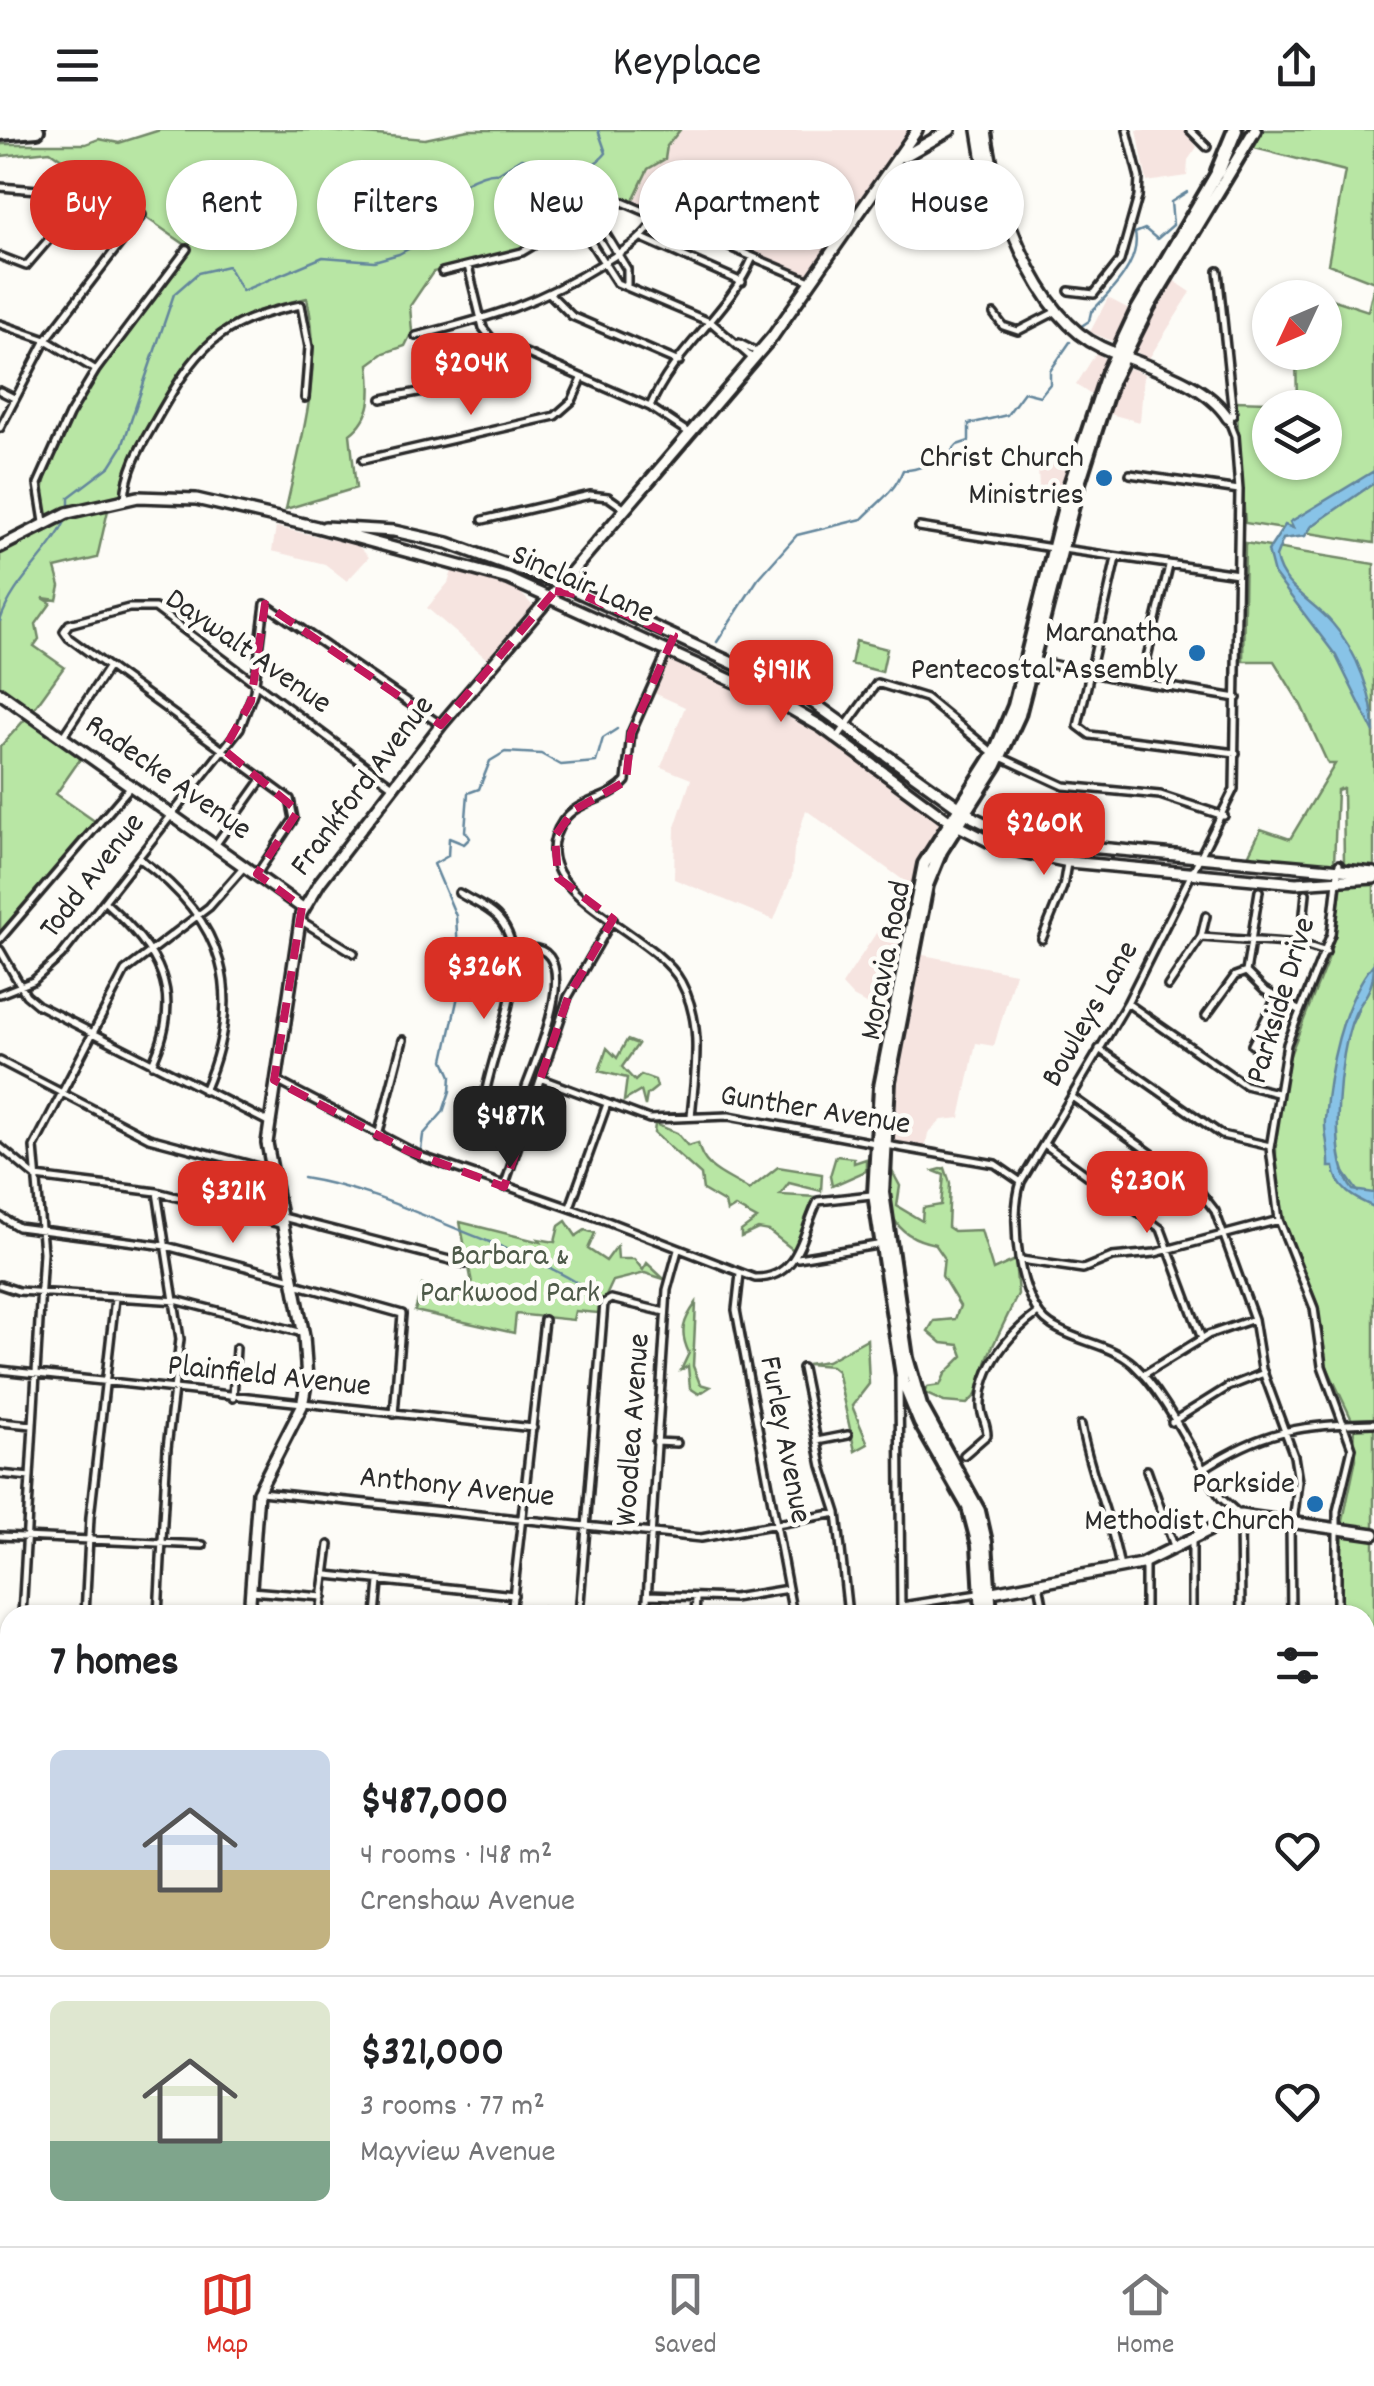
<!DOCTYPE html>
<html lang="en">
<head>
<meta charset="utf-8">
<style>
  body { margin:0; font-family:Dekko,sans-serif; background:#f2f2f2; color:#202124; height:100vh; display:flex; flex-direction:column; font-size:38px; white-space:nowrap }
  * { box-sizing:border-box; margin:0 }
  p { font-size:32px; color:#757577 }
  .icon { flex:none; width:55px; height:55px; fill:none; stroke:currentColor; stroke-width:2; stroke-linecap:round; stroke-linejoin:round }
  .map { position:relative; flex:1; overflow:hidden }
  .drawer { position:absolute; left:0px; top:1475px; width:1375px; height:642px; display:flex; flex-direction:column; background:#fff; border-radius:30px 30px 0 0; box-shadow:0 2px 8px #0004 }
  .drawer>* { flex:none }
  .guide { position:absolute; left:30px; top:30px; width:1315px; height:90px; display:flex; gap:20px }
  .needle { width:65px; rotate:226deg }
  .controls { position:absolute; left:1252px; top:150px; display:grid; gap:20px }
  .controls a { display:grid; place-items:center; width:90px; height:90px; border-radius:50%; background:#fff; box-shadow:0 2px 8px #0004; font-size:50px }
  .price { position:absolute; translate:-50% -85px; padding:0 22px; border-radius:20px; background:#d93025; color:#fff; font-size:32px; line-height:65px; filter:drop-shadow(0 2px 5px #0008) }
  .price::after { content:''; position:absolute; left:50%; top:60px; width:30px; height:22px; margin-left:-15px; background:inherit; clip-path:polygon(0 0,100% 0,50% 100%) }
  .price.current { background:#222; color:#fff }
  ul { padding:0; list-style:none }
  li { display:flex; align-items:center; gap:30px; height:250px; padding:0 50px }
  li+li { border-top:2px solid #e0e0e0 }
  li span { display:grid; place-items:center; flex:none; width:280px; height:200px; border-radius:15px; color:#555 }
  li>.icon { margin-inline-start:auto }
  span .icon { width:120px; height:120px; fill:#fffc; stroke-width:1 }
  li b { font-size:42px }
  h2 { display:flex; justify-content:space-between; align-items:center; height:120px; padding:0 50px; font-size:42px }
  .chip { padding:0 35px; border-radius:45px; background:#fff; box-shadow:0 2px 8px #0004; font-size:35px; line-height:90px }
  .chip.current { background:#d93025; color:#fff }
  header { display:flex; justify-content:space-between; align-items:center; height:130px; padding:0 50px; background:#fff; font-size:45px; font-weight:600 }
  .tabs { display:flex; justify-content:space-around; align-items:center; height:140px; border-top:2px solid #e0e0e0; background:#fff; font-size:28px; color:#757577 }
  .tabs a { display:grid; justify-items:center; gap:5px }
  .tabs .current { color:#d93025 }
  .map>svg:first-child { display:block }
</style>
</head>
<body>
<header><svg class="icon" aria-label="menu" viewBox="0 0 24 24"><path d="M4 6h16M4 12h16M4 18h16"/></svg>Keyplace<svg class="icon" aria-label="share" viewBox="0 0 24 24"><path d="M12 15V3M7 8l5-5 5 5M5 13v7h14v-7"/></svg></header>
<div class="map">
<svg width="1374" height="2116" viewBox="0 0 1374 2116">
  <rect width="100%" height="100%" fill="#fdfcf7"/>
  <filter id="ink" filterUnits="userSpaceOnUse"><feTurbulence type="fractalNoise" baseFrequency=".01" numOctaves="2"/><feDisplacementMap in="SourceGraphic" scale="20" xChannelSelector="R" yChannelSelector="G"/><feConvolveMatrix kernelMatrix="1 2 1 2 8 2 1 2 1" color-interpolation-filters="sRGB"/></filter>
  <g filter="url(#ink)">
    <path fill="#f6e4e0" d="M680,0H911L807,146L633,70L648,39L665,29L666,16Z
      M1137,0H1185L1197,17L1188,30L1187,46L1147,52Z
      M1170,148L1191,162L1148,230L1133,219Z
      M1108,168L1131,180L1114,212L1090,202Z
      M1096,223L1107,230L1093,266L1076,255Z
      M1130,238L1144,244L1140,292L1106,283L1122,243Z
      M1046,329L1071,333L1063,363L1039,357L1038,339Z
      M276,397L357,415L369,427L347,451L325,434L272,421Z
      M453,438L518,460L533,476L488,530L427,478L448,453Z
      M669,528L828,607L941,692L910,755L806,680L794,719L792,746L774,790L674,749L675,697L691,649L661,637L685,577L654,563Z
      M880,797L903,802L886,885L853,867L842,855Z
      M918,824L1015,843L994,916L976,913L960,988L942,990L928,1003L925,1019L890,1011V978Z"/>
    <path fill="#b8e6a4" stroke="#728868" stroke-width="2.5" fill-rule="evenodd" d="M160,0H316L425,9L468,0H680L667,16L665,29L648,39L633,70L609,64L524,118L433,142L410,176L412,202L405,216L384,223L369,234C372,262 374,286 350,304L356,358L286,379C301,309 324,240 307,168C219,187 197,208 154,285C139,311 124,334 121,364L48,385C15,337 158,163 190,118L50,21L0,26V14H86L99,9L119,13Z
      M1263,0H1374V152L1328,134L1345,41L1254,18Z
      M1374,155V413L1245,393L1236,271L1297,273L1296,223L1325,222V168L1295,167V157L1368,181ZM1270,278H1325V332H1270Z
      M109,376L97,428L55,438L60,456L57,470L43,468L51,473L36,494L39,509L34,516L64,537L33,580L0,558V423L67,388Z
      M1245,413L1374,434V738L1344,735L1343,658L1337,660L1334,734L1248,726L1261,699L1290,709L1335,634H1328L1301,575L1274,531H1243Z
      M856,511L887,519L882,542L851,534Z
      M28,586L83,625L56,664L96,692L0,804V617Z
      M1374,753V1289L1352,1290L1327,1237L1317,1173L1287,1103L1276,1044V998L1286,935L1330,824L1342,755Z
      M627,910L638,914L622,937L635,951L641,945L655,950L657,957L647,965L645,976L641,961L624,971L627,948L599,941L607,918L617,928Z
      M655,994L677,1003L688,1016L698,1013C703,1041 729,1046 749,1060L778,1037L822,1044L821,1061L789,1053L780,1065L817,1067L796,1122L769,1101L758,1099L741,1107V1101L757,1089L735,1077L727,1082L725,1073L703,1060L701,1045L654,1003Z
      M836,1026L854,1028V1033L866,1029V1041L832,1056L830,1046Z
      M887,1026H892V1041L900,1056L897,1076L922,1091L923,1078L941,1075L944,1045L934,1041L945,1038L950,1053L948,1097L954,1101L981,1100L993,1140L1015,1130L1018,1164L989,1224L976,1265L967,1274L944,1272L924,1263L927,1257L940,1255L945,1244L963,1226L959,1215L942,1213L928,1201L934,1191L955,1189L960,1176L942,1146L944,1127L935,1114C881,1103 889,1071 887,1026Z
      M566,1091L576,1106L585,1100L595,1103L588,1119L606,1131L617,1116L618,1129H634L643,1140L647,1133L664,1149L645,1143L613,1151L598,1183L575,1181L573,1190L516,1184L514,1203L415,1181L422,1155L475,1168L460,1092L540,1112L538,1109L555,1112L559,1096Z
      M696,1173L693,1236L700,1254L710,1257L699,1264L690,1258L688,1236L681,1240L689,1223C679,1202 683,1191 696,1173Z
      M867,1209L869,1254L852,1276L868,1314L855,1321L837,1241L831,1236L807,1234L827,1231Z
      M1374,1297V1399L1342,1395L1356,1329L1354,1298Z
      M1343,1403L1374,1408V1687H1365V1485H1340Z
      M1365,1702H1374V2116H1300L1301,2108H1365Z
      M506,2108H645L642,2112L648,2116H501Z
      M824,2108H1032L1018,2116L821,2115Z"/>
    <path fill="#88c3e7" stroke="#63869c" stroke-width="2.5" d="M1374,341V353L1312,396L1305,406L1283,409L1276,427C1281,457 1313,471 1332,493C1357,521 1374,567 1374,603L1336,526L1274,444L1268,421L1285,395L1293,398L1290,392Z
      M1374,833C1374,864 1361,868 1354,886C1339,923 1327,1029 1353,1060L1374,1063V1077C1355,1069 1336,1059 1334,1037H1329C1330,1021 1324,1005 1325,990C1329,941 1341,873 1374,833Z"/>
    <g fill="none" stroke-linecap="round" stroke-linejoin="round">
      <path stroke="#63869c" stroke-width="2.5" d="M1080,197L1089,191L1091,182C1113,160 1141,131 1135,103L1145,99L1157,109L1173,95L1171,72L1187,62
        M69,380V367L110,336L122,317L174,164L198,143L228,136L242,161L323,127L374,131L399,124L438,103C439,95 436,87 438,79C443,62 482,41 498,43L522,28C550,34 585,50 606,23L598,0
        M0,491C14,449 48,428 67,388
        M717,512L758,449L797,405L862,389C879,371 894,363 903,340C919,342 929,330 942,332L957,315L969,311V294L1007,285L1024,262L1040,266L1050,254V241L1070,212
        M1352,893L1359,878
        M421,1020L423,1005L443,982L450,961L451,946L444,930L460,857L456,786L434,734L448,726L449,708L464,714L470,708L465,701L468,663L479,659L490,631L505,622L541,624L561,635L596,632L603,608L617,599
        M1343,1041L1358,1062
        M303,1048C367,1058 425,1087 487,1111C527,1127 555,1138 592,1162
        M1365,2030L1374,2027"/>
      <g stroke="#2b2b2b" stroke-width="12">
        <path id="street" d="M1190,0L1207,17
          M0,57L38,60L125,108
          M591,80L627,139V156
          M576,89L617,153L712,193L753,229
          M642,108L742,152
          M0,126L26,136L76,78
          M468,136L483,198L491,208L650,277L689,303
          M1218,141L1233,285L1228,288L1235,306L1239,360L1234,659L1127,873L1021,1052C1009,1087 1018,1174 1051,1195C1076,1212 1111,1214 1133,1234C1168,1267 1194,1328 1221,1368L1240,1385L1241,1485
          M442,142L522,122L613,68L810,151
          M1069,161L1094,164L1120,131L1138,67L1139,48L1127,0
          M551,165L572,186L679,232
          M994,184L1003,196L1018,201L1057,181
          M0,194L46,210L96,240
          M416,206C493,187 537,174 605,132C626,119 645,109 657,86
          M739,213L759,223
          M0,261L14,268
          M382,269C425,259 482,259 503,215
          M650,277C673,220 729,184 753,127
          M0,298L46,210L142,85
          M363,330L555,286L572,271L582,249
          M1130,344L1239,360
          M125,369C127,338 141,316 156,290C197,218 217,191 301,175L309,217L305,268
          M483,390L590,365L608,367L625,379
          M44,392L38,354L69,285L96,240L187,119
          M919,397L1052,418
          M1063,419L1238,444
          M1116,428L1078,596L1090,605L1236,623
          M667,522L631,603L626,651C609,671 578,669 563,691C515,762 652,798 681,852C704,894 695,941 691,987
          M1034,530L1114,548L1237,568
          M1141,552L1169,436
          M63,606L108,538
          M838,607L877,553L926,568L992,622
          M1003,628L1064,656L1160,665L1224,686
          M216,714L263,648
          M140,729C225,791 246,864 204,961
          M257,744L294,689L290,669L69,508L64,501L69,494L129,478H155L394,657
          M1259,761L1246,842L1264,860L1300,881
          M459,763C472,771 490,778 499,789C536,831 493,916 485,965
          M106,773C159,821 186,862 152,934
          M300,790L354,823
          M1201,807L1301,814L1326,822
          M0,809L130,657
          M1042,809L1063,757L1070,716
          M1301,814L1306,763
          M0,820L26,865L38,875L268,992
          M515,820C592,801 538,925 526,957
          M1168,856L1201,807L1206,786
          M0,864L33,851L61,826L240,598L254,561L265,474L441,595
          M1127,873L1245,955L1277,963
          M1206,886L1235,846L1246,842
          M1252,915L1276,868
          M1099,919L1222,1005L1270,1016
          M0,931L149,1008L270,1040
          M542,949L649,989L729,986L875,1013
          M275,950L423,1027L602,1089L755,1148C800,1149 802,1102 818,1071L871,1065
          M1072,967L1194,1054L1215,1081L1254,1189L1262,1239L1294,1326L1298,1351L1293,1393
          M378,1006L403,910
          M1044,1014L1161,1099L1202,1209
          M886,1015L995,1034L1021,1052
          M0,1017L36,1047L157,1062L280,1094
          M504,1057L568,867L613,789
          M157,1062L180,1209L167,1318L158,1485
          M570,1077L607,974
          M0,1086L18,1097L166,1116L292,1149
          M279,1086L465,1134
          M798,1128L883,1114
          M1021,1130L1083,1139L1112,1127L1155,1123L1279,1090
          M740,1144L736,1180L793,1485
          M295,1154L402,1184L394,1284
          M0,1155L18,1161L179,1171L303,1203
          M802,1238L822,1336L837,1383L848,1485
          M0,1240L533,1298
          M1143,1245L1208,1205L1254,1189
          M899,1248L901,1485
          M233,1268L236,1218
          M0,1292L32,1295
          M1172,1292L1228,1257L1264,1243
          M1081,1295C1090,1346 1112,1389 1120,1438
          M817,1311L848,1305
          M656,1312L677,1313
          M964,1325L987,1305C987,1293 980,1285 981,1274C982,1236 1008,1205 1038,1183
          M1203,1339C1264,1299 1302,1295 1374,1293
          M1147,1340L1174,1416
          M0,1344L30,1347
          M261,1362L701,1408L837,1383
          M1290,1393L1291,1485
          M0,1406L203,1415
          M1192,1411V1485
          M1145,1433V1485
          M328,1445L514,1465
          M1039,1454L1045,1485
          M251,1461L323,1467
          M648,1465L733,1468L788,1459
          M902,1476L978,1464
          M512,1480L579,1484
          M22,1485L43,1122L34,1017L125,841L209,777L244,737
          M85,1485L90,1387L115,1168
          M320,1485L329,1415
          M376,1485L379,1452
          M511,1485L544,1190
          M579,1485L604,1173L611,1169L665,1182
          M646,1485L667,1160L678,1120
          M695,1485L696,1469
          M1337,1485V1381L1352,1318L1322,1236L1314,1178L1279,1090L1270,1018L1287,914L1331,804L1339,734
          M0,1660L5,1748
          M0,1748L10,1747
          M0,1817L10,1816
          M0,1885H10
          M0,1960L10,1961
          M0,2033L10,2034
          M0,2089H10
          M368,2108H426
          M1147,2108L1153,2116
          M82,2116L84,2108
          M226,2116L228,2108
          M342,2116L344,2108
          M497,2116L502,2108
          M1070,2116L1083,2108
          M1238,2116L1239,2108
          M1295,2116L1296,2108"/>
      </g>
      <g stroke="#2b2b2b" stroke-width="16">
        <path id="secondary" d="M978,0L984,37L991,45
          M986,0C994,67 1035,187 1101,217C1142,236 1203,249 1228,288
          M903,27L950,0
          M325,397L394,401L448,413L561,454L804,566L974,688L1003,702L1055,714L1374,743
          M0,417L67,383L138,367L196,369L317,397L508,449L779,572L822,597L949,691L1002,718L1069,732L1296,753L1374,748
          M0,563L304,779
          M987,1463L1141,1434L1240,1385L1374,1404
          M249,1485L258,1362L302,1276L307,1249L304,1206L267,1013L301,784L320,752L441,595L773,206L917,0
          M10,2116L12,2108
          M145,2116L147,2108"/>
      </g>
      <g stroke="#2b2b2b" stroke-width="18">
        <path id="primary" d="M982,1485L978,1415L968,1377L920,1293L903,1252L874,1064L880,957L924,734L994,624L1014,576L1069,357L1107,244L1137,180L1220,38
          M991,1485L986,1412L979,1381L921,1276L907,1228L883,1063L889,951L927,755L941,721L996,635L1019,585L1078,356L1112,250L1149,176L1255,0
          M0,1620H10
          M1365,1693H1374
          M814,2116L818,2108"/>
      </g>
      <g stroke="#2b2b2b" stroke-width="20">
        <path id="highway" d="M0,3L37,0
          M1218,41L1235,0"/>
      </g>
      <use href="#street" stroke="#fdfcf7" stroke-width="5"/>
      <use href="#secondary" stroke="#fdfcf7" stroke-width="9"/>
      <use href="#primary" stroke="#fdfcf7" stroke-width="10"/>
      <use href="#highway" stroke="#fdfcf7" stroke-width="12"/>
    </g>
  </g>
  <path fill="none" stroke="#c2185b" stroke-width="8" stroke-dasharray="20 12" stroke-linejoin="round" d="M555,461L583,465L674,506L631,603L626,651L574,680L555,706L558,748L613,789L568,867L504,1057L406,1020L274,950L302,777L257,744L298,681L224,620L251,571L265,474L441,595Z"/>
  <g fill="#1f6fb2" stroke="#fdfcf7" stroke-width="4">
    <circle cx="1104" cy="348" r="10"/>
    <circle cx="1197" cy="523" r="10"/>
    <circle cx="1315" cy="1374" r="10"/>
  </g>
  <g text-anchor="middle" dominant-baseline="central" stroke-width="9" stroke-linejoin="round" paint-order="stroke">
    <g font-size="32" fill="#2b2b2b" stroke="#fdfcf7" text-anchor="end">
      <text x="1084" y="330">Christ Church<tspan x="1084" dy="37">Ministries</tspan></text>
      <text x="1177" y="505">Maranatha<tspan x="1177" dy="37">Pentecostal Assembly</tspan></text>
      <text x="1295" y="1356">Parkside<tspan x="1295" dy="37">Methodist Church</tspan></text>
    </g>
    <g font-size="32" fill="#2b2b2b" stroke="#fdfcf7">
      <text transform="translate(582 456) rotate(24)">Sinclair Lane</text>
      <text transform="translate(247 523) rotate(35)">Daywalt Avenue</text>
      <text transform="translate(167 649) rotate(35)">Radecke Avenue</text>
      <text transform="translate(364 657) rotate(-53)">Frankford Avenue</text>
      <text transform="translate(94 747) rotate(-52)">Todd Avenue</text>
      <text transform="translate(888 831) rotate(-79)">Moravia Road</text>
      <text transform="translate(1283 871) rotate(-73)">Parkside Drive</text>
      <text transform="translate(1092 885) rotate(-60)">Bowleys Lane</text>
      <text transform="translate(815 982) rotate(9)">Gunther Avenue</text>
      <text transform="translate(269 1248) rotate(6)">Plainfield Avenue</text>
      <text transform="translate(635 1300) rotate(-86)">Woodlea Avenue</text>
      <text transform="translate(783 1310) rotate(79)">Furley Avenue</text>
      <text transform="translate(457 1359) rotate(6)">Anthony Avenue</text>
    </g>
    <g font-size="32" fill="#4e5a49" stroke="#fdfcf7">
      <text x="510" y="1128">Barbara &amp;<tspan x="510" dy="37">Parkwood Park</tspan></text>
    </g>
  </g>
</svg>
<div class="controls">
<a><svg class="needle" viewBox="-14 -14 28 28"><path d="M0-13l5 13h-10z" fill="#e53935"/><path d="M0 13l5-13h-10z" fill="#757577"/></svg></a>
<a><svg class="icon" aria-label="layers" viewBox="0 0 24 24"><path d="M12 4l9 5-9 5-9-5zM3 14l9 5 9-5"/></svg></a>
</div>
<b class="price" style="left:471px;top:288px">$204K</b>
<b class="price" style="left:781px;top:595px">$191K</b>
<b class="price" style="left:1044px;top:748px">$260K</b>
<b class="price" style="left:484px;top:892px">$326K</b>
<b class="price current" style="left:510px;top:1041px">$487K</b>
<b class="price" style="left:1147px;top:1106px">$230K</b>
<b class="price" style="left:233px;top:1116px">$321K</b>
<div class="guide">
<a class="chip current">Buy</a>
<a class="chip">Rent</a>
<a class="chip">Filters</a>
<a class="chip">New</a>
<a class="chip">Apartment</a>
<a class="chip">House</a>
</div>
<section class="drawer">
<h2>7 homes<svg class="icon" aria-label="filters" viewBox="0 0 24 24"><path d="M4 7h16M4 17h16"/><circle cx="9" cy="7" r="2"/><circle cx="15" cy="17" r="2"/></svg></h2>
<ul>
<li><span style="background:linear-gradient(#c9d6e8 60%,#c2b280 0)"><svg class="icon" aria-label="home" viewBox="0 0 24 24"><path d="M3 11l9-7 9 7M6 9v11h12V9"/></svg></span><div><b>$487,000</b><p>4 rooms · 148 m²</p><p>Crenshaw Avenue</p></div><svg class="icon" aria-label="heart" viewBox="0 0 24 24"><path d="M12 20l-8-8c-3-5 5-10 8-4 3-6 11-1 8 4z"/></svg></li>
<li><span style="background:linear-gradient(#dfe7d0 70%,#7fa58c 0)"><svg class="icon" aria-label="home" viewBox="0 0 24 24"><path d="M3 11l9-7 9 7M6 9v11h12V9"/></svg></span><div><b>$321,000</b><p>3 rooms · 77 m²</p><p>Mayview Avenue</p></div><svg class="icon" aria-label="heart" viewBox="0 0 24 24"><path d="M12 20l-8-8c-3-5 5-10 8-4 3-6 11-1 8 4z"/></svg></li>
</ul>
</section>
</div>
<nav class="tabs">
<a class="current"><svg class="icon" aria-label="map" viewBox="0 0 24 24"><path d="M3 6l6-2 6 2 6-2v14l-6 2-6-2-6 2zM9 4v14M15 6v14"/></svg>Map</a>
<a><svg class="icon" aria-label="saved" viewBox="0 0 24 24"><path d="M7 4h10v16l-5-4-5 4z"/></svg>Saved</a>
<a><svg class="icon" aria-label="home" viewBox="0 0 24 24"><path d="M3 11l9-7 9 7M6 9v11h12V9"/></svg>Home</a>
</nav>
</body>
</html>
